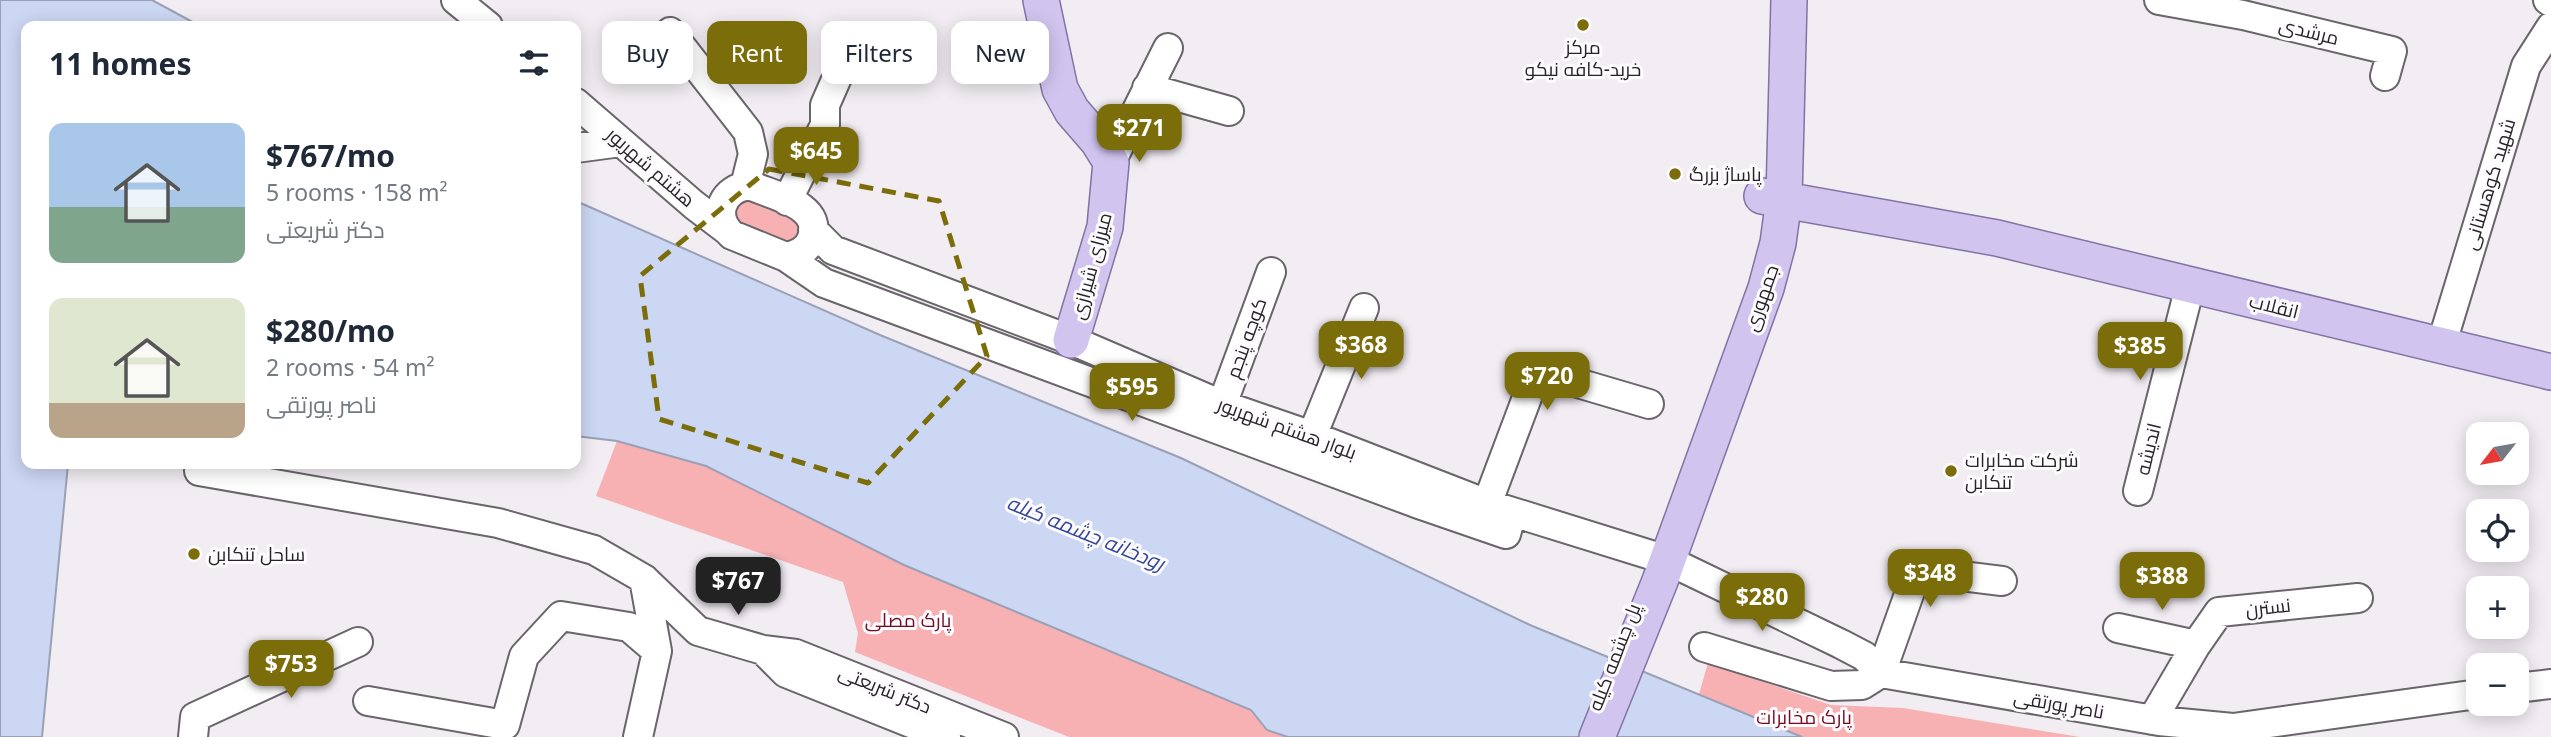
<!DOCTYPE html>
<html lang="en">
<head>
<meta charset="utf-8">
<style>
  body { margin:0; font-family:"Noto Sans",Cairo,sans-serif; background:#f2f2f3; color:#1f2937; height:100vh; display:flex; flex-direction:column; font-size:26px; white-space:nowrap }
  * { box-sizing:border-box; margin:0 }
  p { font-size:23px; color:#747a83 }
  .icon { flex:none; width:38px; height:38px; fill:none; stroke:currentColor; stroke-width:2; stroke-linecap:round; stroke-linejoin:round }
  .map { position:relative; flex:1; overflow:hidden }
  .sheet { position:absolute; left:21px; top:21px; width:560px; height:448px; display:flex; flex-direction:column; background:#fff; border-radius:14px; box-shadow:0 4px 18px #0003 }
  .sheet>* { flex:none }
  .top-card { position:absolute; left:602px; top:21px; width:665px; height:63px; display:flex; gap:14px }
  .needle { width:46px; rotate:239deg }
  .buttons { position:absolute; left:2466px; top:422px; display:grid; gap:14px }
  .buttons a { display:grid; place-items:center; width:63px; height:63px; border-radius:14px; background:#fff; box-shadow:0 4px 18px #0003; font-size:35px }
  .price { position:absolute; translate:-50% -60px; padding:0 16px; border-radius:14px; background:#7b6d09; color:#fff; font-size:23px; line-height:46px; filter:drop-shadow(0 2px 4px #0008) }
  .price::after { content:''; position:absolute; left:50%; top:42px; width:21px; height:16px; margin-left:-10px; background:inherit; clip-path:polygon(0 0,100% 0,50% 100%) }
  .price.current { background:#222; color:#fff }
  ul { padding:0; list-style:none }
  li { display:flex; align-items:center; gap:21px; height:175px; padding:0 28px }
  li span { display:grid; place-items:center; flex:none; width:196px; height:140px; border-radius:14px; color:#555 }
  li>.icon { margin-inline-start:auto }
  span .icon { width:84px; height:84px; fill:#fffc; stroke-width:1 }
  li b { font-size:30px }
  h2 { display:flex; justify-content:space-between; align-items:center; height:84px; padding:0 28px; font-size:30px }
  .tag { padding:0 24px; border-radius:14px; background:#fff; box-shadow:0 4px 18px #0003; font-size:24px; line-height:63px }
  .tag.current { background:#7b6d09; color:#fff }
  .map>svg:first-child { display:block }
</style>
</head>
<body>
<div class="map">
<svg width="2551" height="737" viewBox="0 0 2551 737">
  <rect width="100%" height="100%" fill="#f2ecf3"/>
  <path fill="#f7b1b2" d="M746,198L794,217L803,230L790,246L738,227L731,207Z
    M617,441L706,465L904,565L1251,710L1267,730L1288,737H1069L855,652L858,633L843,582L596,496Z
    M1708,663L1831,705L1903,708L2080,737H1802L1699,694Z"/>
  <path fill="#ccd7f4" stroke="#9aa1b6" stroke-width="2" d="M0,0H152L200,26H26V464H68L42,737H0Z
    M576,201L880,335L1181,458L1530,625L1802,737H1288L1267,730L1251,710L904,565L706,466L617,441L576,436Z"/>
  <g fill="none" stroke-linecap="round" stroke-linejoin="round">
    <g stroke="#6a656a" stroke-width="32">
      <path id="minor" d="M456,0L488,26
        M2159,0L2243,15L2392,51L2385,76
        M2548,0L2551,2
        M670,32L748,132L753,154L745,186
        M1147,88L1229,111
        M576,103L694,205L727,230
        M576,148L621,142
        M1111,162L1168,48
        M745,186H752C774,196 823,205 812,238C808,250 797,255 786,257L732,235C713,218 720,192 745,186Z
        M787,201L825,125V105L853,41
        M813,230L833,250L1071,340L1222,405L1312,436L1487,504L1667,560L1841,644L1864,656L1881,673L2159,721L2233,728L2478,694
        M786,257L824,283L1416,503L1506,534L1512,512
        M2441,346L2526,66L2551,27
        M1222,405L1271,272
        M1312,436L1364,308
        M199,471L498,523L594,550L644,579L698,631L763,650L796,654L1004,737
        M2138,491L2190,286
        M1487,504L1537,371L1649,404
        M2118,628L2196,645
        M1704,647L1831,686L1862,685L1881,673
        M763,650L786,673L946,737
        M1881,673L1913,583L1937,573L2002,581
        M2516,688L2551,684
        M368,701L505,725L524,656L561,616L629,627L657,651
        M2152,720L2196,645L2219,612L2358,598
        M193,737L195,717L358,642
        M638,737L657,651L644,579"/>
    </g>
    <g stroke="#8174a3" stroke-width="38">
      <path id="major" d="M1041,0L1060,89L1072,111L1098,141L1111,162L1105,227L1071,340
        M1762,196L1997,238L2551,372
        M1597,737L1660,581L1766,288L1778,243L1784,199L1789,0"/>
    </g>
    <use href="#minor" stroke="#fff" stroke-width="28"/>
    <use href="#major" stroke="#d1c5f0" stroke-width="35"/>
  </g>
  <path fill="none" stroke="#7b6d09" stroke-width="5" stroke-dasharray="14 9" stroke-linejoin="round" d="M769,169L939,201L987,356L868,483L659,419L640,276Z"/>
  <g fill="#7b6d09" stroke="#fefbfe" stroke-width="2.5">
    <circle cx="1583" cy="25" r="7"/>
    <circle cx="1675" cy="174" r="7"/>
    <circle cx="1951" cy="471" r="7"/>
    <circle cx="194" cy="554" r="7"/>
  </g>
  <g text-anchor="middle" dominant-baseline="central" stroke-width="6" stroke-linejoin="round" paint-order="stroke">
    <g font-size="19" fill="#262426" stroke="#fefbfe">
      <text transform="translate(2309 31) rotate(14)">مرشدی</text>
      <text transform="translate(651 167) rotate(41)">هشتم شهریور</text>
      <text transform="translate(2489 184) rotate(-73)">شهید کوهستانی</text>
      <text transform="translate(1091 266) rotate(-75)">میرزای شیرازی</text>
      <text transform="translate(1761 298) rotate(-71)">جمهوری</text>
      <text transform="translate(2274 306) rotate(14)">انقلاب</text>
      <text transform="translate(1246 338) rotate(-70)">کوچه پنجم</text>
      <text transform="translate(1287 428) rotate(20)">بلوار هشتم شهریور</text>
      <text transform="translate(2148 449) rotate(-76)">اندیشه</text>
      <text transform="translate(2268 607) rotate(-6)">نسترن</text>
      <text transform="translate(1614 657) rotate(-69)">پل چشمه کیله</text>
      <text transform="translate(885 689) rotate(22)">دکتر شریعتی</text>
      <text transform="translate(2059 704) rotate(10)">ناصر پورتقی</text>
    </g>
    <g font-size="19" fill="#262426" stroke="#fefbfe" text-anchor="start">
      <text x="1583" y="47" text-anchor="middle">مرکز<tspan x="1583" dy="22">خرید-کافه نیکو</tspan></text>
      <text x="1689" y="174">پاساژ بزرگ</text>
      <text x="1965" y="460">شرکت مخابرات<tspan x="1965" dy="22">تنکابن</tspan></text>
      <text x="208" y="554">ساحل تنکابن</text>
    </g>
    <g font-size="19" fill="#730a1f" stroke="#fefbfe">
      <text x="908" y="620">پارک مصلی</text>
      <text x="1804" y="717">پارک مخابرات</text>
    </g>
    <g font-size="21" font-style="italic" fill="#324798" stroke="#fefbfe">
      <text transform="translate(1086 532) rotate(22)">رودخانه چشمه کیله</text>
    </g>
  </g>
</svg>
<div class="buttons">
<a><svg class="needle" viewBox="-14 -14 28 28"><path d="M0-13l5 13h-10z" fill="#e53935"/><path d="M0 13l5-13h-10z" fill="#747a83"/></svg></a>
<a><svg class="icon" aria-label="locate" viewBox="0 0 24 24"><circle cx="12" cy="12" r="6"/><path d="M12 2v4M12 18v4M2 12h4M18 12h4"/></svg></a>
<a>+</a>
<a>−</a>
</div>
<b class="price" style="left:1139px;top:164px">$271</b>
<b class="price" style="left:816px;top:187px">$645</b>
<b class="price" style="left:1361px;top:381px">$368</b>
<b class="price" style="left:2140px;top:382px">$385</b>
<b class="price" style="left:1547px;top:412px">$720</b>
<b class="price" style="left:1132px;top:423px">$595</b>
<b class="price" style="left:1930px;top:609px">$348</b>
<b class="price" style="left:2162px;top:612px">$388</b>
<b class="price current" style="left:738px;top:617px">$767</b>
<b class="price" style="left:1762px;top:633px">$280</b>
<b class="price" style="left:291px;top:700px">$753</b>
<div class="top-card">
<a class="tag">Buy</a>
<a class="tag current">Rent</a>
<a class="tag">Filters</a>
<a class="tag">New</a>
</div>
<section class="sheet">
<h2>11 homes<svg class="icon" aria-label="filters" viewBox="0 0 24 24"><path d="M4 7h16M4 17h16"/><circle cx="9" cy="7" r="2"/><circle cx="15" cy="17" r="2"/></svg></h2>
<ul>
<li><span style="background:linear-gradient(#a9c7e8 60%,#7fa58c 0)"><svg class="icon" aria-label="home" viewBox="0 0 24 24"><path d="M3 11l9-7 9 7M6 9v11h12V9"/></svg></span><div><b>$767/mo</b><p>5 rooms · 158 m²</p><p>دکتر شریعتی</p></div></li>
<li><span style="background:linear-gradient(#dfe7d0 75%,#b9a48a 0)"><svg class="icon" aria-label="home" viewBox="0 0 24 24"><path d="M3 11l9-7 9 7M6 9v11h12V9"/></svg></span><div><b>$280/mo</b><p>2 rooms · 54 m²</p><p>ناصر پورتقی</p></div></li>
</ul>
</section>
</div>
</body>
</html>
